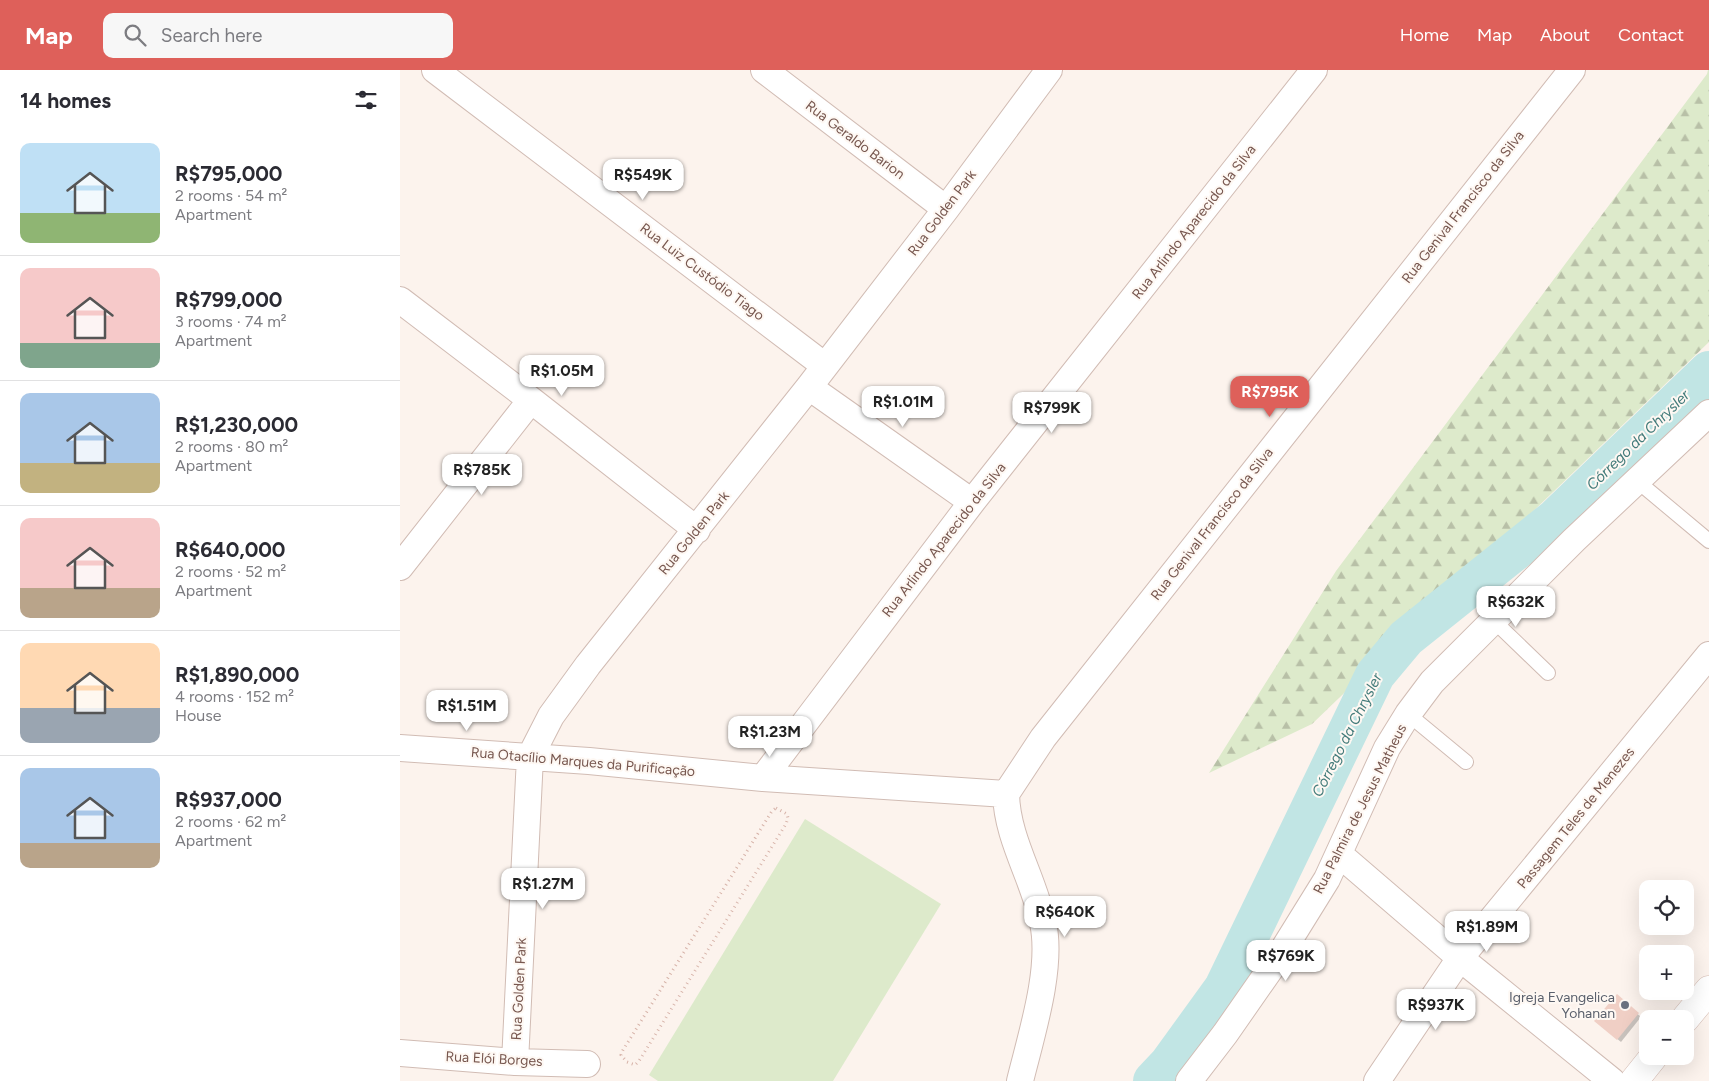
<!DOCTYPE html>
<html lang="en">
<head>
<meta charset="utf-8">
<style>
  body { margin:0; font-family:Figtree,sans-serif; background:#f7f7f7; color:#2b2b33; height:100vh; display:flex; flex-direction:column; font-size:19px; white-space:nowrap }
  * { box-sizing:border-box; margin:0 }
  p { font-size:16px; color:#7c7c81 }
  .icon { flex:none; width:28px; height:28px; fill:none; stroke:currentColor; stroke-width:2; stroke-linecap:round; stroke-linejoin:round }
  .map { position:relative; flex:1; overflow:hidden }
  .sheet { display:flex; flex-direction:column; background:#fff; width:400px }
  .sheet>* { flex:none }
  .tools { position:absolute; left:1239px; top:810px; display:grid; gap:10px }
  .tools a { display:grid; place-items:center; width:55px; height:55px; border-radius:10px; background:#fff; box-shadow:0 5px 20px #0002; font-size:25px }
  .price { position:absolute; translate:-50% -42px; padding:0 11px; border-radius:10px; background:#fff; color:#222; font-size:16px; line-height:32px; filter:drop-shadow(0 1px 2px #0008) }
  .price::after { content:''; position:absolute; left:50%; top:30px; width:15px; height:11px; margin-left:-8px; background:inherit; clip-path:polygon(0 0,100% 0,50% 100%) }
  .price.on { background:#de605a; color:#fff }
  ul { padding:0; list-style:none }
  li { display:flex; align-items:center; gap:15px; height:125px; padding:0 20px }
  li+li { border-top:1px solid #e1e1e2 }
  li span { display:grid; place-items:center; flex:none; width:140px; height:100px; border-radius:10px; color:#555 }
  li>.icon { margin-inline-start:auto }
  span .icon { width:60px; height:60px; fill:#fffc; stroke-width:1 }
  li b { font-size:21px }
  h2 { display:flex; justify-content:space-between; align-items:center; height:60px; padding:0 20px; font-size:21px }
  header { display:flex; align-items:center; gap:30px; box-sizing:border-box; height:70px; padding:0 25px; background:#de605a; color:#fff }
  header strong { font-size:24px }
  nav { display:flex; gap:28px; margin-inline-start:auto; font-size:18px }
  .search { width:350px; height:45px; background:#f7f7f7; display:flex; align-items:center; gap:12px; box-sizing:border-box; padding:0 18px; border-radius:10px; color:#7c7c81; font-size:19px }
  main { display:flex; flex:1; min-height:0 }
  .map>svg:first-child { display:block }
</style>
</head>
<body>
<header>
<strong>Map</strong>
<div class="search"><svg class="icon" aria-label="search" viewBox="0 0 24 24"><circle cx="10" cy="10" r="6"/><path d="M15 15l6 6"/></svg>Search here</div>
<nav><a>Home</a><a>Map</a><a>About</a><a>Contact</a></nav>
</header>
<main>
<section class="sheet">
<h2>14 homes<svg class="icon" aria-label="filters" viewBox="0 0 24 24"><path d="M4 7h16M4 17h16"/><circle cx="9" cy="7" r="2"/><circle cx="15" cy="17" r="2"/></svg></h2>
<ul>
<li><span style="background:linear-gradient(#bfe0f5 70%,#8fb573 0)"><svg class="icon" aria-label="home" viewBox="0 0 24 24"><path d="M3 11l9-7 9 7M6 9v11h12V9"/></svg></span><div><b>R$795,000</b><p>2 rooms · 54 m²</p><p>Apartment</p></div></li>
<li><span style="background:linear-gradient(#f6c9c9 75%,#7fa58c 0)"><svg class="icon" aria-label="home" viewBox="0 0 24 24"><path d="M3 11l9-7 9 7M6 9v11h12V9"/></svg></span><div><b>R$799,000</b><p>3 rooms · 74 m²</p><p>Apartment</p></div></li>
<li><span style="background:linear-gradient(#a9c7e8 70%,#c2b280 0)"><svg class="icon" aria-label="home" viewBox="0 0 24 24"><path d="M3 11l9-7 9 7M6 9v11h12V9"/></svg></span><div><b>R$1,230,000</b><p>2 rooms · 80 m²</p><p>Apartment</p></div></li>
<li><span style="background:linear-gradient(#f6c9c9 70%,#b9a48a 0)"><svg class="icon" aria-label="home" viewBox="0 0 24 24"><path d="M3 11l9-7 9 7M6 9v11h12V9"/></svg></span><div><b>R$640,000</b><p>2 rooms · 52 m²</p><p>Apartment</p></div></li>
<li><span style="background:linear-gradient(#ffd9b3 65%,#9aa5b1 0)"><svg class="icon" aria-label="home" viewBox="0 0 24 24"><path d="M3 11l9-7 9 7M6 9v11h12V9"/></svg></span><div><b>R$1,890,000</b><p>4 rooms · 152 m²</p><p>House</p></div></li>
<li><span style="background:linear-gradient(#a9c7e8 75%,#b9a48a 0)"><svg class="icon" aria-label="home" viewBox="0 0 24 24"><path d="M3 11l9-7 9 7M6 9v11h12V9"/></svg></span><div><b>R$937,000</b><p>2 rooms · 62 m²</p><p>Apartment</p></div></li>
</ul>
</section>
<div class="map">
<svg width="1309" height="1011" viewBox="0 0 1309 1011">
  <defs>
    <pattern id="forest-firs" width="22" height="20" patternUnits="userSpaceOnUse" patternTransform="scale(1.25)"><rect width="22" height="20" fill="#ddeacb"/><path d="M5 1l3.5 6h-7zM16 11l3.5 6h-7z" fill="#b8c0a7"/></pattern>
  </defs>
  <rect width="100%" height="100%" fill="#fcf3ed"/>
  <path fill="url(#forest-firs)" d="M1308,0H1309V272L912,654L809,703L936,501L1307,4Z"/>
  <path fill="#ddeacb" d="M405,749L541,834L433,1011H258L249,1005Z"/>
  <path fill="#0003" d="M1217,926L1241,947L1221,972L1199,954Z"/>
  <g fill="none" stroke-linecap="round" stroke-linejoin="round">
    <path stroke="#c1e5e4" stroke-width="40" d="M753,1011L769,994L824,918L975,605L1006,568L1156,448L1309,301"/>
  </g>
  <path fill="#f0cfc5" d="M1217,924L1239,943L1217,970L1194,951Z"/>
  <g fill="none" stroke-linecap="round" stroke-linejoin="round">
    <g stroke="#d1bcb4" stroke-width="16">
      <path id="lane" d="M1236,410L1309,471
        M1094,551L1148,603
        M1008,644L1066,692"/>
    </g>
    <g stroke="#d1bcb4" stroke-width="28">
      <path id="street" d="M35,0L425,296
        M364,0L546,139
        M0,230L131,330L297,460
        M409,317L572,432
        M0,497L131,330
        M0,678L189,691L363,708L606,724
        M363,708L572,432L914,0
        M606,724L643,668L1172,0
        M606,724C607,769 634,809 643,853C653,898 631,966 620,1011
        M939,784L1060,888L1212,1011
        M0,983L115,992L187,994
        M115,992L130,687L151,646L188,595L409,317L546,139L649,0
        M789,1011L825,964L878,888L927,809L987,678L1008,644L1032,612L1174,470L1309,343
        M977,1011L1060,888L1309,585"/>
    </g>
    <g stroke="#d4bbb2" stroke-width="29">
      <path id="secondary" d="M1285,949L1309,920
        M1234,1011L1254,986"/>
    </g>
    <path stroke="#d6b2a8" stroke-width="3" stroke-dasharray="1 4" stroke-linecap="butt" d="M376,738L387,744L388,748L386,754L239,991L235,995L227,992L221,985L223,980L372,741Z"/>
    <use href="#lane" stroke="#fff" stroke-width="14"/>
    <use href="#street" stroke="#fff" stroke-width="26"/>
    <use href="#secondary" stroke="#fff" stroke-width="28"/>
  </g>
  <circle fill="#6b7280" stroke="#fef8f3" stroke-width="2" cx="1225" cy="935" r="5"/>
  <g text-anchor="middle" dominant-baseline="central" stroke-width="4" stroke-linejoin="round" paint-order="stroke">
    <g font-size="14" fill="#77574f" stroke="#fef8f3">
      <text transform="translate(455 70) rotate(37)">Rua Geraldo Barion</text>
      <text transform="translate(1063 137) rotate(-52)">Rua Genival Francisco da Silva</text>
      <text transform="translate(542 143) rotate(-53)">Rua Golden Park</text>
      <text transform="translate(794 152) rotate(-52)">Rua Arlindo Aparecido da Silva</text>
      <text transform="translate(302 202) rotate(37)">Rua Luiz Custódio Tiago</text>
      <text transform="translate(812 454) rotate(-52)">Rua Genival Francisco da Silva</text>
      <text transform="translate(294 463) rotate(-51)">Rua Golden Park</text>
      <text transform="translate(544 470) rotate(-52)">Rua Arlindo Aparecido da Silva</text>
      <text transform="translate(183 692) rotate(5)">Rua Otacílio Marques da Purificação</text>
      <text transform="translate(960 739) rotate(-63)">Rua Palmira de Jesus Matheus</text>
      <text transform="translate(1176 748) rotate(-51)">Passagem Teles de Menezes</text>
      <text transform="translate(119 919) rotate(-87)">Rua Golden Park</text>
      <text transform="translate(94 989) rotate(3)">Rua Elói Borges</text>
    </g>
    <g font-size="14" fill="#5b616d" stroke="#fef8f3" text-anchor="end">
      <text x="1215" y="927">Igreja Evangelica<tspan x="1215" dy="16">Yohanan</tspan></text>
    </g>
    <g font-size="15" font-style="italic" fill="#437b7a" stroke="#fef8f3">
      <text transform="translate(1238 370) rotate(-44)">Córrego da Chrysler</text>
      <text transform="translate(947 665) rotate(-63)">Córrego da Chrysler</text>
    </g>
  </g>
</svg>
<div class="tools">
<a><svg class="icon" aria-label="locate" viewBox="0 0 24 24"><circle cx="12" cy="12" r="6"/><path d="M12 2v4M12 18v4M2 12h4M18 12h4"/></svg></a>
<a>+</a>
<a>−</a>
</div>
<b class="price" style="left:243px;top:131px">R$549K</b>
<b class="price" style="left:162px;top:327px">R$1.05M</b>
<b class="price on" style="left:870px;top:348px">R$795K</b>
<b class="price" style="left:503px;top:358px">R$1.01M</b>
<b class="price" style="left:652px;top:364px">R$799K</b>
<b class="price" style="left:82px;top:426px">R$785K</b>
<b class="price" style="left:1116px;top:558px">R$632K</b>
<b class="price" style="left:67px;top:662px">R$1.51M</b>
<b class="price" style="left:370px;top:688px">R$1.23M</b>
<b class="price" style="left:143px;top:840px">R$1.27M</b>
<b class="price" style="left:665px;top:868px">R$640K</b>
<b class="price" style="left:1087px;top:883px">R$1.89M</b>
<b class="price" style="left:886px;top:912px">R$769K</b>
<b class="price" style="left:1036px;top:961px">R$937K</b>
</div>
</main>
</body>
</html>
